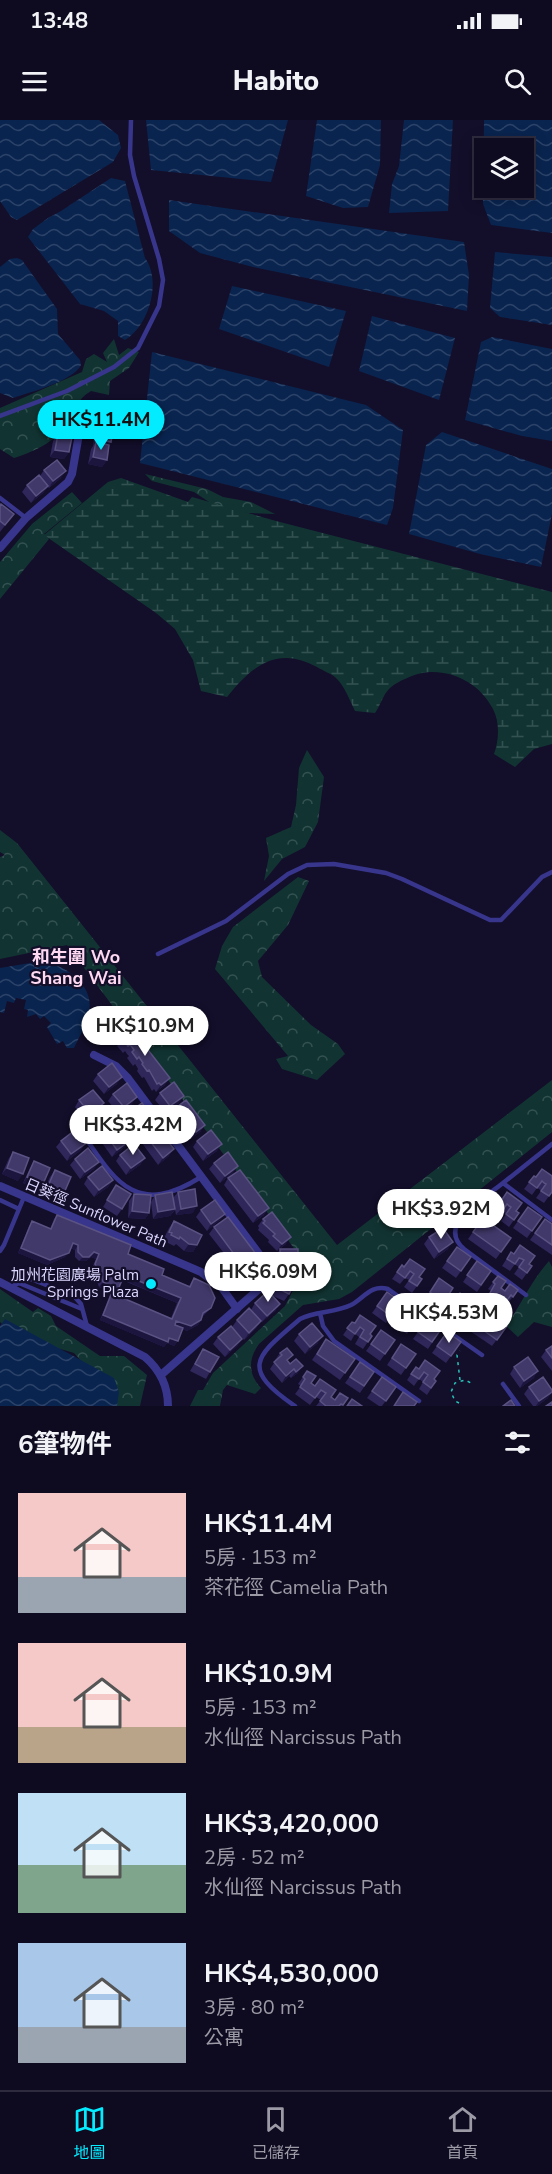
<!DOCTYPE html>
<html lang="zh-TW">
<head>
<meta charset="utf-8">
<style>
  body { margin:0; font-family:"Nunito Sans","Noto Sans TC",sans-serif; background:#1c182d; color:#f1f3f6; height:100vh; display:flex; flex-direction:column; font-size:22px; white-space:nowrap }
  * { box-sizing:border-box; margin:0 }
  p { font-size:20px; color:#9b9aa5 }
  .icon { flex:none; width:33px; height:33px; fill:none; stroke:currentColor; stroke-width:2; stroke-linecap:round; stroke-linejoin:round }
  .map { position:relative; height:1286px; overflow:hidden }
  .details { display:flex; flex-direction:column; background:#0e0a20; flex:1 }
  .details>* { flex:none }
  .fabs { position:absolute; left:474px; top:18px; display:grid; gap:12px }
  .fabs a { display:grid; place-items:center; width:60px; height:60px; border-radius:0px; background:#0e0a20; box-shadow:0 3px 15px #0003,0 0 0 2px #2e2b3e; font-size:30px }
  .price { position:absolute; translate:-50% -51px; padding:0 14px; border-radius:21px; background:#fff; color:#222; font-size:20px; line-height:39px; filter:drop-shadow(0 2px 3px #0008) }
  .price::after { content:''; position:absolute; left:50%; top:36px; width:18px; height:14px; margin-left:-9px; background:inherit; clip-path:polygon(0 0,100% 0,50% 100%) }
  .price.selected { background:#03ebff; color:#111 }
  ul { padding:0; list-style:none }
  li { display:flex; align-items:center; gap:18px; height:150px; padding:0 18px }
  li span { display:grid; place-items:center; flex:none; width:168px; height:120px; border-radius:0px; color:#555 }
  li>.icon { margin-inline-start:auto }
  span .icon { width:72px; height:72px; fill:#fffc; stroke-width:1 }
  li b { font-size:26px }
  h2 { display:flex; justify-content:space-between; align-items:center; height:72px; padding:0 18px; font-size:26px }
  .status { display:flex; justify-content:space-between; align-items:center; height:42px; padding:0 30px; background:#0e0a20; direction:ltr }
  .status svg { height:16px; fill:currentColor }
  header { display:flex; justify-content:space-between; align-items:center; height:78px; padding:0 18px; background:#0e0a20; font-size:27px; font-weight:800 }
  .tab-bar { display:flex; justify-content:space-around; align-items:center; height:84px; border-top:2px solid #2e2b3e; background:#0e0a20; font-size:16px; color:#9b9aa5 }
  .tab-bar a { display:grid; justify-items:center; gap:3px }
  .tab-bar .selected { color:#03ebff }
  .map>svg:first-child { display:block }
</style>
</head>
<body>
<div class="status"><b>13:48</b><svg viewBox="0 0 49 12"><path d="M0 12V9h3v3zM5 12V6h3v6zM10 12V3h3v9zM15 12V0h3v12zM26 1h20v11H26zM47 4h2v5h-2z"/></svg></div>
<header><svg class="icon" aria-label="menu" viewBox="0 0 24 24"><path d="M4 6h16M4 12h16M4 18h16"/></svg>Habito<svg class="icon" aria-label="search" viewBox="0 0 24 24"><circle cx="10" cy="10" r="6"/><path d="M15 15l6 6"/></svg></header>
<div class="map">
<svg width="552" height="1286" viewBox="0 0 552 1286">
  <defs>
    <pattern id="forest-crowns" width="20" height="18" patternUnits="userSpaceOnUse" patternTransform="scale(1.5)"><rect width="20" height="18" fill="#113432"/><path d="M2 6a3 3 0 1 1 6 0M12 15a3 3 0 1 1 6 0" fill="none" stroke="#335151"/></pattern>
    <pattern id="wetland-marsh" width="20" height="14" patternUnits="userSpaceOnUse" patternTransform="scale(1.5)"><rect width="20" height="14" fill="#113432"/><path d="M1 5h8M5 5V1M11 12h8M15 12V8" fill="none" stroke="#335151"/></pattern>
    <pattern id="water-waves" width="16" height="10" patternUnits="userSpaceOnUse" patternTransform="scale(1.5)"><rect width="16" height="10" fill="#09244f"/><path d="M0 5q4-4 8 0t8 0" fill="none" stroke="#2c4369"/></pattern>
  </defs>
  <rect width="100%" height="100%" fill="#130e2a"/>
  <path fill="url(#forest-crowns)" d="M114,219L119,235L128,228L139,232L129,248L110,261L109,275L91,271C76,280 78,287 69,301C57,321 36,331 14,338L0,329V288L82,252L86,239L94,234L107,242L103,233Z
    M145,354L207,369L223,377L251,382L275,394L224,392L194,372L152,361Z
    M72,372L82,383L44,414L49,419L0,479V442L32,404Z
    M307,630L324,657L318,702L305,727L282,739L264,761L269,736L266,718L291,707L296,685L299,648Z
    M0,710L17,723L337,1125L552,960V1012L352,1172L339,1179L303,1185L259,1224C248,1239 248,1254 261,1268L255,1274L227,1265L223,1270L220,1286H190L198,1270H203L213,1253L285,1186L300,1157L299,1135L67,825L0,839V737L5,735L0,732Z
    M298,757L309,761L288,805L258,841L262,857L311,905L338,924L345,934L317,960L282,949L276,939L288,936L215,849L222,826L233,807Z
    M549,1141L552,1147V1207L534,1202L518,1217L506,1206C521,1185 531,1161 549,1141Z
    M0,1169L33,1192L38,1188L51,1196L56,1206L100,1236H124L147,1255L140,1286H104L97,1259L74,1233L37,1222L8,1209L0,1202Z"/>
  <path fill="url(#wetland-marsh)" d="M121,358L188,382L192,377L276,401L552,472V624L534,629L515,647L494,634C499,621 500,602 493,589C477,557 436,542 405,559C400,561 393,565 389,569C383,575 380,586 375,593L355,591C350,581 345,567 337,559C333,554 323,551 317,547C277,525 252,546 227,577L201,571L193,540L175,509L156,493L44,415L108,362Z"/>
  <path fill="url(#water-waves)" fill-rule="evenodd" d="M0,0H99L118,15L121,28L113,42L17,100L11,97L0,81Z
    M146,0H288L271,62L151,50Z
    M317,0H381L380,45L368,87L343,88L306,76Z
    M404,0H453L448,91L389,93L392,64L399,46Z
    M484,0H552V113L491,105L483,84ZM484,28H524V68H484Z
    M111,58L125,61L145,138C162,161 149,206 125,220L118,216V201L104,191L80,184L28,117L33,109L48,98L61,91Z
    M169,80L464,122L469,155L467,191L253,147L200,133L169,111Z
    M495,132L552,137V205L500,197L490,188Z
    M17,138L22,140L57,189L58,214L80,240L81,245C73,261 31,272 13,278L0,273V147L10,139Z
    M232,166L346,191L329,247L219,209Z
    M372,196L455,218L439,280L359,251Z
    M492,217L552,229V321L522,316L465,300L481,222Z
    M152,232L366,285L403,310L393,388L387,405L140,343Z
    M442,312L552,349V394L541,447L480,434L409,414L426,325Z
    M42,841C65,845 95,865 89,892C87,905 79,917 74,928H67L63,921L57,924L47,907L51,903L44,896L40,899L36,894L27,897L28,890L24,889L26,880L16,878L14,883L7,881L4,893L0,892V848Z
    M5,1199L114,1258L119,1272L117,1286H0V1206Z"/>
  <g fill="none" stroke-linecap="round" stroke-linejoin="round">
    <path stroke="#27c3b7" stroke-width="1.5" stroke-dasharray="3 4.5" stroke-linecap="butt" d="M460,1260L457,1235L460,1231
      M459,1283L455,1281L451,1272L455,1263L465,1260L473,1264"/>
    <path stroke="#38368c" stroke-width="4.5" d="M0,296L67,271L114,247L138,228L159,186L163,160L159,139L134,56L130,35L131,0
      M0,378L26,398
      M158,834L226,801L288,754L307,745L334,744L386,753L402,759L490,800H501L542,757L552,752
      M74,1001C111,1053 130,1102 201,1057
      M552,1024L503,1063L552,1100
      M503,1063C485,1078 435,1104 464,1129L526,1175
      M0,1080L19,1089
      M0,1131L4,1125L24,1077
      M19,1163L82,1189
      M11,1167L24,1160L31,1159L74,1176L81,1184L87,1206
      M320,1193L323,1206L334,1221L419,1281
      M503,1264L519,1286
      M295,1286C238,1247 257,1236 300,1199C315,1191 335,1193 351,1185C364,1178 371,1164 388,1169L482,1235"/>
    <path stroke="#38368c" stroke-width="8" d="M0,428L26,398L68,362L72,354L82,297
      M94,935L116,946L127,957L259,1134C266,1146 267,1157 259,1169L161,1255
      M0,1066L201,1152L222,1168L237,1189
      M0,1162L145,1237C160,1250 168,1266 168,1286"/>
  </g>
  <path fill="#2f2659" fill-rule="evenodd" d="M105,282L112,306L111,322L109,324L107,340L102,347L88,344L91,329L93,326L95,310L99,304H98L100,288Z
    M58,314L69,332L64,339L50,337L53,321Z
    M44,350L61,358L49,368L48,367L43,373L31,383L22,372L27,365L40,356Z
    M0,386L14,394L0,412Z
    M113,891L127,901L113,922L98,912Z
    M122,915L165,965L156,972L154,969L152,971L144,957L142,958L137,951L138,949L137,947L135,944L133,946L127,938L129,936L127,934L125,931L123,933L117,926L119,924L117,922Z
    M98,954L117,964L104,974L93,961Z
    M160,973L179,983L166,993L155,980Z
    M113,974L132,984L119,994L108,981Z
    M79,980L99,990L85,1001L75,987Z
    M177,987L205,1005L200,1012L191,1019L189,1016L187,1018L182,1011L183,1009L172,998L173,996L172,994Z
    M128,993L152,996L147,1003L134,1013L123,1000Z
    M93,998L112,1008L99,1019L88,1005Z
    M144,1013L169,1036L158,1045L139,1019Z
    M107,1016L126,1026L112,1037L102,1023Z
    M61,1021L85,1024L80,1031L67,1041L56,1027Z
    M197,1021L217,1031L203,1041L193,1027Z
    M13,1032L18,1061L2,1054L9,1038Z
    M120,1035L145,1038L140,1045L126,1055L116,1041Z
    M75,1039L94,1049L80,1059L70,1045Z
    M34,1041L39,1070L23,1063L30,1048Z
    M214,1043L233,1053L220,1063L209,1049Z
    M542,1049L552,1072L544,1083L536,1078L541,1071L539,1069L537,1068L532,1075L524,1069L534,1056L536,1057Z
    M55,1050L64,1073L59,1079L43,1073L50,1057Z
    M88,1057L113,1060L108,1067L94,1077L84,1064Z
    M228,1058L264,1095L253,1103L224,1065Z
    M116,1065L122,1089L117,1096L103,1087Z
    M178,1072L193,1093L176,1095L175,1090L170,1096L153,1099L151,1082L155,1075L173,1078Z
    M134,1074L149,1093L145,1099L128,1098L129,1081Z
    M499,1079L519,1093L509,1107L501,1101L506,1094L504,1093L502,1091L497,1098L489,1092Z
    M528,1087L542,1097L527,1118L513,1108Z
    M201,1090L220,1100L207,1111L196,1097Z
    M57,1095L128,1134L162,1155L189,1166L194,1158L211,1188L203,1196L201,1200L198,1205L187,1211L182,1209L178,1221L174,1226L167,1223L164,1227L100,1200L111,1172L99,1167L92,1148L96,1139L91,1137L86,1141H79L75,1137V1130L70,1128L65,1137L47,1145L18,1133L29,1106L32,1101L50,1109L54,1099ZM122,1160L177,1183L171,1198L116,1175Z
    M483,1098L511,1118L496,1139L468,1119Z
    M263,1099L286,1124L277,1131L268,1122L269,1120L258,1110L259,1108L258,1106Z
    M545,1099L552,1104V1135L530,1120Z
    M174,1101L197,1125L193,1132L184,1131L176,1124L174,1126L166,1122L167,1120L164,1118L169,1108Z
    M214,1107L254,1145L241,1155L209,1114Z
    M429,1117L448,1129L434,1139L424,1124Z
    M457,1127L471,1137L456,1158L442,1148Z
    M280,1129L293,1153H285L289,1174L284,1181L271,1175L280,1184L275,1191L262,1202L261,1201L256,1208L244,1220L232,1207L237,1200L251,1190L255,1183L269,1172L280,1153H276V1136Z
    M511,1132L532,1146L522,1160L514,1154L519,1147L517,1146L515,1144L510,1151L502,1146Z
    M477,1141L491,1151L477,1172L463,1162Z
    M402,1145L422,1159L412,1173L404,1167L409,1160L405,1158L400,1164L392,1159Z
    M498,1156L501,1168L505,1171L518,1170L508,1183L506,1182L500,1190L485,1179L491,1171L488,1169Z
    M439,1158L453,1168L439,1189L425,1179Z
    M387,1172L401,1182L386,1203L372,1193Z
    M460,1173L474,1183L459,1204L445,1194Z
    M407,1184L421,1193L407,1214L393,1204Z
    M479,1186L507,1206L492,1226L464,1207Z
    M428,1198L442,1208L428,1229L413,1219Z
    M352,1202L372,1216L363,1229L355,1224L359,1217L355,1214L351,1221L343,1215Z
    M381,1210L395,1220L380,1241L366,1231Z
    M447,1212L461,1222L446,1243L432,1233Z
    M299,1214L318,1223L305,1234L294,1221Z
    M218,1217L238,1225L225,1237L213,1224Z
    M326,1219L355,1239L340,1260L312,1240Z
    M401,1224L416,1234L401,1255L387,1245Z
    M552,1226V1251L541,1237L546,1230Z
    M203,1229L210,1252L206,1259L190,1251Z
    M280,1233L298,1253L291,1258L289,1256L282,1263L270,1249L276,1240H275Z
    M360,1242L374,1252L360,1273L345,1263Z
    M416,1247L436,1261L427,1275L419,1269L423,1262L419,1259L414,1266L407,1260Z
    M514,1247L534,1258L520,1268L510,1254Z
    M307,1251L311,1263L331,1277L335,1280L348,1278L343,1286H316L321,1280L316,1277L310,1285L295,1274L301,1266L298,1264Z
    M382,1257L396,1267L382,1286H379L367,1278Z
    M529,1267L548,1278L537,1286H533L524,1274Z"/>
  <path fill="#1c153e" d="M102,297L116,300L111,307L98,304Z
    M97,319L111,322L106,329L96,322L92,326Z
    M55,330L69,332L64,339L50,337Z
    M93,337L107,340L102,347L88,344Z
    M66,351L61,358L49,368L53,361Z
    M48,366L43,373L31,383L36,376Z
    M122,957L117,964L104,974L109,967Z
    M170,958L165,965L156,972L161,965Z
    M184,976L179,983L166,993L170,986Z
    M137,977L132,984L119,994L124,987Z
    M104,983L99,990L85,1001L90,994Z
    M152,996L147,1003L134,1013L138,1006Z
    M117,1002L112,1008L99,1019L104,1012Z
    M205,1005L200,1012L191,1019L196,1012Z
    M131,1020L126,1026L112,1037L117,1030Z
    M85,1024L80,1031L67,1041L71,1034Z
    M222,1024L217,1031L203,1041L208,1034Z
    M174,1029L169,1036L158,1045L163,1038Z
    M145,1038L140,1045L126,1055L131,1048Z
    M99,1042L94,1049L80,1059L85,1052Z
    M238,1046L233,1053L220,1063L225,1056Z
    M7,1048L23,1054L18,1061L2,1054Z
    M27,1057L43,1064L39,1070L23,1063Z
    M113,1060L108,1067L94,1077L99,1070Z
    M48,1066L64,1073L59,1079L43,1073Z
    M197,1086L193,1093L176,1095L181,1089Z
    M269,1088L264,1095L253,1103L258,1096Z
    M175,1089L170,1096L153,1099L158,1092Z
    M132,1091L149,1093L145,1099L128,1098Z
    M225,1094L220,1100L207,1111L211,1104Z
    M291,1117L286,1124L277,1131L282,1124Z
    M453,1122L448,1129L434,1139L439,1132Z
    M73,1123L78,1125L75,1130L69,1128Z
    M189,1124L197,1125L193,1132L184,1131Z
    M21,1128L69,1133L65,1137L47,1145L18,1133Z
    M94,1132L99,1134L96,1139L91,1137L86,1141H79L83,1137Z
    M259,1138L254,1145L241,1155L245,1149Z
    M298,1146L293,1153H276L281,1147Z
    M124,1155L181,1178L177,1183L121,1159Z
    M103,1162L114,1167L111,1172L99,1167Z
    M280,1184L275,1191L262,1202L267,1196Z
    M103,1195L169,1218L178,1221L174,1226L167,1223L164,1227L100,1200Z
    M201,1200L198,1205L187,1211L173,1205L176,1201Z
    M261,1201L256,1208L244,1220L249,1213Z
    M323,1216L318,1223L305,1234L310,1227Z
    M242,1219L238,1225L225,1237L230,1230Z
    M303,1246L298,1253L291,1258L296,1252Z
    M294,1249L289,1256L282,1263L286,1256Z
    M538,1251L534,1258L520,1268L524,1261Z
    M552,1272L548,1278L537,1286H536L539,1281Z"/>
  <path fill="#41396a" stroke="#5a5282" stroke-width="1.5" fill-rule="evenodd" d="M105,282L119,284L116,300L102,297Z
    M100,304L114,306L111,322L97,319Z
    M58,314L72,317L69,332L55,330Z
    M96,322L109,325L107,340L93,337Z
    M57,340L66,351L53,361L44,350Z
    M39,355L48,366L36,376L27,365Z
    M1,384L14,394L5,405L0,401V386Z
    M113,891L127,901L118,915L103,905Z
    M131,908L170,958L161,965L159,963L157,964L149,950L147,951L142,944L143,943L139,937L137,939L132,932L134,930L132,927L130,925L128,926L122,919L124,917L122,915Z
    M112,943L122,957L109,967L98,954Z
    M174,962L184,976L170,986L160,973Z
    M127,963L137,977L124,987L113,974Z
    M93,970L104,983L90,994L79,980Z
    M186,980L205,1005L196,1012L194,1010L192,1011L186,1004L188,1002L177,991L179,990L177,987Z
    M142,983L152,996L138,1006L128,993Z
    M107,988L117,1002L104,1012L93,998Z
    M155,1004L174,1029L163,1038L144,1013Z
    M120,1006L131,1020L117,1030L107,1016Z
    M75,1010L85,1024L71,1034L61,1021Z
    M211,1010L222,1024L208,1034L197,1021Z
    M134,1024L145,1038L131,1048L120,1035Z
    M88,1028L99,1042L85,1052L75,1039Z
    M13,1032L29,1038L23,1054L7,1048Z
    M228,1032L238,1046L225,1056L214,1043Z
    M34,1041L50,1048L43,1064L27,1057Z
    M102,1046L113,1060L99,1070L88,1057Z
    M542,1049L552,1056V1072L549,1076L541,1071L546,1064L544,1063L542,1061L537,1068L529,1062L534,1056L536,1057Z
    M55,1050L71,1057L64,1073L48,1066Z
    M240,1050L269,1088L258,1096L228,1058Z
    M116,1065L131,1074L122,1089L107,1080Z
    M195,1069L197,1086L181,1089L178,1072Z
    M172,1072L175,1089L158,1092L155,1075Z
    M507,1072L522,1083L516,1091L519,1093L514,1100L506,1094L511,1087L509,1086L507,1084L502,1091L494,1086L499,1079L501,1081Z
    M134,1074L151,1075L149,1093L132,1091Z
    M215,1080L225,1094L211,1104L201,1090Z
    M528,1087L542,1097L532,1111L518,1101Z
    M272,1092L291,1117L282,1124L273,1116L275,1114L263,1103L265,1101L263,1099Z
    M57,1095L131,1125L128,1134L164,1149L162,1155L190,1167L194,1158L209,1165L215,1178L211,1188L203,1193L201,1200L191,1206L176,1201L175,1205L183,1208L178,1221L169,1218L168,1222L103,1195L114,1167L103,1162L95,1144L99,1134L94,1132L89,1137H83L78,1132V1125L73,1123L69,1133L50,1140L21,1128L32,1101L51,1109ZM124,1155L181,1178L172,1199L116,1175Z
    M228,1097L259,1138L245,1149L214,1107Z
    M483,1098L511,1118L501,1132L473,1112Z
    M545,1099L552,1104V1125L535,1113Z
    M174,1101L202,1115L197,1125L189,1124L180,1117L179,1119L171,1115L172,1113L169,1112Z
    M443,1108L453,1122L439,1132L429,1117Z
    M520,1125L535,1136L529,1144L532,1146L527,1153L519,1147L524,1140L522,1139L519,1138L515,1144L507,1139L511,1132L514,1134Z
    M457,1127L471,1137L461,1151L447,1141Z
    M280,1129H298V1146L281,1147Z
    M410,1139L425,1149L419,1157L422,1159L417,1166L409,1161L414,1154L410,1151L405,1158L397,1152L402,1145L404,1147Z
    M477,1141L491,1151L481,1165L467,1155Z
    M281,1151L297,1159L289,1174L273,1166Z
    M498,1156L506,1161L501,1168L505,1171L510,1164L518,1170L513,1177L511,1175L505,1183L490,1173L495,1164L493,1162Z
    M439,1158L453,1168L444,1182L430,1172Z
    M268,1171L280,1184L267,1196L255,1183Z
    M387,1172L401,1182L391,1196L377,1186Z
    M460,1173L474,1183L464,1197L450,1187Z
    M407,1184L421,1193L411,1207L397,1198Z
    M479,1186L507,1206L497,1220L469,1200Z
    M249,1188L261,1201L249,1213L237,1200Z
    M360,1195L376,1206L370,1214L372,1216L368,1222L360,1217L364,1210L360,1207L355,1214L347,1208L352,1202L355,1203Z
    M428,1198L442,1208L432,1222L418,1212Z
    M312,1203L323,1216L310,1227L299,1214Z
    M231,1206L242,1219L230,1230L218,1217Z
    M381,1210L395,1220L385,1234L371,1224Z
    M447,1212L461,1222L451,1236L437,1226Z
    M326,1219L355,1239L345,1253L317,1234Z
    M401,1224L416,1234L406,1248L392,1238Z
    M552,1226V1238L546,1230Z
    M287,1228L293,1235L287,1240L290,1244L296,1239L303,1246L296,1252L294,1249L286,1256L274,1242L282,1235L280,1233Z
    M203,1229L219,1237L210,1252L195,1244Z
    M528,1237L538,1251L524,1261L514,1247Z
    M425,1240L440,1251L434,1259L436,1261L431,1268L423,1262L428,1255L424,1252L419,1259L411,1254L416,1247L419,1249Z
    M360,1242L374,1252L364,1266L350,1257Z
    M307,1251L316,1256L311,1263L315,1266L320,1259L336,1270L331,1277L335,1280L340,1273L348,1278L343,1285L341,1284L339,1286H326L320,1281L326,1273L321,1270L315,1278L300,1267L305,1259L303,1257Z
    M382,1257L396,1267L386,1281L372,1271Z
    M543,1257L552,1270V1272L539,1281L529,1267Z
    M403,1272L417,1282L414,1286H394Z
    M352,1279L362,1286H347Z
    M511,1280L515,1286H503Z
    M552,1282V1286H546Z"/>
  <circle fill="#03ebff" stroke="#130e2a" stroke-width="2" cx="151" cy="1164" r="6"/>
  <g text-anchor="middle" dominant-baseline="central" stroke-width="4.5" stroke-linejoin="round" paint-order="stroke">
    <g font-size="15" fill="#dbd7ff" stroke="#130e2a">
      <text transform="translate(96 1093) rotate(23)">日葵徑 Sunflower Path</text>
    </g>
    <g font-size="15" fill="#dbd7ff" stroke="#130e2a" text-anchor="end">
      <text x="139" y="1155">加州花園廣場 Palm<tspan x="139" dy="17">Springs Plaza</tspan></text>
    </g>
    <g font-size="18" font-weight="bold" fill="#ffd9f2" stroke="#130e2a">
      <text x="76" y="837">和生圍 Wo<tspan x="76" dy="21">Shang Wai</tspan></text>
    </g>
  </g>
</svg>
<div class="fabs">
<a><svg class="icon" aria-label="layers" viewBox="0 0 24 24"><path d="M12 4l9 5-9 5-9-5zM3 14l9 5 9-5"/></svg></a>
</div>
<b class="price selected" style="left:101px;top:331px">HK$11.4M</b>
<b class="price" style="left:145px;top:937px">HK$10.9M</b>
<b class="price" style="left:133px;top:1036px">HK$3.42M</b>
<b class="price" style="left:441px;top:1120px">HK$3.92M</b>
<b class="price" style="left:268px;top:1183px">HK$6.09M</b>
<b class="price" style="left:449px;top:1224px">HK$4.53M</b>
</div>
<section class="details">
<h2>6筆物件<svg class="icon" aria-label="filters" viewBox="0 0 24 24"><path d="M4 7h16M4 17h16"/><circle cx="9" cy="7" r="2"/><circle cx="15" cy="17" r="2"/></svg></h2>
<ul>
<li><span style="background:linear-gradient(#f6c9c9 70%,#9aa5b1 0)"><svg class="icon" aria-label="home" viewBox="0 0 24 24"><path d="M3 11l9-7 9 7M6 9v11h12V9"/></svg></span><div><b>HK$11.4M</b><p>5房 · 153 m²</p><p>茶花徑 Camelia Path</p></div></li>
<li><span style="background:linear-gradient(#f6c9c9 70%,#b9a48a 0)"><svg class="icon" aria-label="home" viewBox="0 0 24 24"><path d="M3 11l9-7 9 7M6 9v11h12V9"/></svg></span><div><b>HK$10.9M</b><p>5房 · 153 m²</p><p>水仙徑 Narcissus Path</p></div></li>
<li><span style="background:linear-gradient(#bfe0f5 60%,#7fa58c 0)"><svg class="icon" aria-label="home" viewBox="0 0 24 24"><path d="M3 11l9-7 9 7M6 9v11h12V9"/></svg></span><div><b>HK$3,420,000</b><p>2房 · 52 m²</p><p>水仙徑 Narcissus Path</p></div></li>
<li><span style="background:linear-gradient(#a9c7e8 70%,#9aa5b1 0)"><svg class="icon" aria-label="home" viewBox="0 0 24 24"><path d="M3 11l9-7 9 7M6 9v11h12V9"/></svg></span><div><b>HK$4,530,000</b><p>3房 · 80 m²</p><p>公寓</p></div></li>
</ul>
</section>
<nav class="tab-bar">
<a class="selected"><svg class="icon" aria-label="map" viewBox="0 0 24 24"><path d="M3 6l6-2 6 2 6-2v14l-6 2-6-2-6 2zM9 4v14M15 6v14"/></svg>地圖</a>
<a><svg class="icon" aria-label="saved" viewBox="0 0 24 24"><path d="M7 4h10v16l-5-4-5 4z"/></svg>已儲存</a>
<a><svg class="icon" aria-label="home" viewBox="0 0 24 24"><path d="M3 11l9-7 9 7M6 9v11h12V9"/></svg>首頁</a>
</nav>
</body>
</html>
